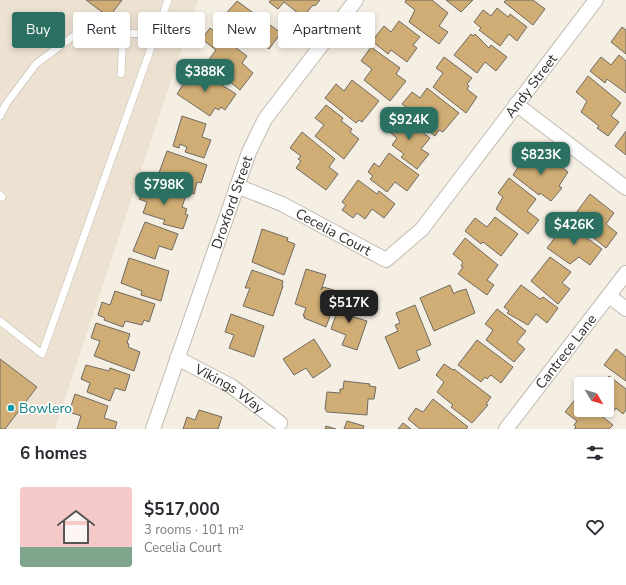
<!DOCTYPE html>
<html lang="en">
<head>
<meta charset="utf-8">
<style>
  body { margin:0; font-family:"Nunito Sans",sans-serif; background:#f2f2f3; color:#2b2b33; height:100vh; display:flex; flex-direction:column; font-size:15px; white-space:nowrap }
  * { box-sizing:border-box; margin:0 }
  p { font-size:13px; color:#7c7c81 }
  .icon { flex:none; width:22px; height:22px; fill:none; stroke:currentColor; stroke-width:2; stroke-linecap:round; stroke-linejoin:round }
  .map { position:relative; height:429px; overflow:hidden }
  .details { display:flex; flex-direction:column; background:#fff; flex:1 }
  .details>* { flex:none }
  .hud { position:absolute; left:12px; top:12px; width:400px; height:36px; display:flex; gap:8px }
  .needle { width:26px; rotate:128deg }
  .buttons { position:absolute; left:574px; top:377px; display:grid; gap:8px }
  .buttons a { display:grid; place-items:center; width:40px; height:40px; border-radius:4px; background:#fff; box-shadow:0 2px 6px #0003; font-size:20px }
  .price { position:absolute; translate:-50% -34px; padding:0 9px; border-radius:8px; background:#2c7062; color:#fff; font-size:13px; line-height:26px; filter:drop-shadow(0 1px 2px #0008) }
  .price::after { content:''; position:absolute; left:50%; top:24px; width:12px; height:9px; margin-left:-6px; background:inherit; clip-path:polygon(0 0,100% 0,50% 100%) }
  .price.selected { background:#222; color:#fff }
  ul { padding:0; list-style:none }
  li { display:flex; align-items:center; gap:12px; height:100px; padding:0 20px }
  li+li { border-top:1px solid #e1e1e2 }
  li span { display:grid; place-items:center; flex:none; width:112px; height:80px; border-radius:4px; color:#555 }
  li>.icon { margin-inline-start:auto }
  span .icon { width:48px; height:48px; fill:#fffc; stroke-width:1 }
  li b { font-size:17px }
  h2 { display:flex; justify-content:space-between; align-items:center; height:48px; padding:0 20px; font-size:17px }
  .chip { padding:0 14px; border-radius:4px; background:#fff; box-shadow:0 2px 6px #0003; font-size:14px; line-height:36px }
  .chip.selected { background:#2c7062; color:#fff }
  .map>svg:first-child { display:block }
</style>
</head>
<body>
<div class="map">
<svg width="626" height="429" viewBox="0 0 626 429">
  <rect width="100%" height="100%" fill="#f5eee3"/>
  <path fill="#ede2d1" d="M0,0H198L55,429H0Z"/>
  <path fill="#cfad75" stroke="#706a61" d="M86,0H122L109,17Z
    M271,0H320L315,6L313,5L303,17L284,2L278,9L269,2Z
    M406,0H432L448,13L439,26L448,32L439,44L409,22L415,10L405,2Z
    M446,0H473L461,12Z
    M506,0H533L545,9L533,25L504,2Z
    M237,1L281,33L269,49L257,40L255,43L253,41L248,48L217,24Z
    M497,8L508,17L510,14L527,27L517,41L509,34L500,46L479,30L481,28L474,22L483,10L491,16Z
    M399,21L420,37L413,45L417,48L407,62L391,50L388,54L372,41L384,26L391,32Z
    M622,27L626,30V54L611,42Z
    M210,28L247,56L242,63L253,73L240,90L224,77L226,74L208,61L216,50L202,39Z
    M471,34L473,36L475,34L489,48L491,45L507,57L496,71L485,62L477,73L454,55Z
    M371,47L400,68L396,74L406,81L390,101L364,80L372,69L361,61Z
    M619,55L626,61V93L607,79L605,83L590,71L601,57L611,65Z
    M444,57L472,78L467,84L469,86L467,89L477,97L466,113L433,87L443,73L436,68Z
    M194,67L236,94L225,110L221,107L219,110L215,108L210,116L177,94Z
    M588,76L621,103L611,116L619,122L608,136L597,128L599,126L581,112L587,101L576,92Z
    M352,80L379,101L362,122L359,120L356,123L325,98L336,84L344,91Z
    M427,88L459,113L443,132L439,130L435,136L407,114L410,110L402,104L412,92L420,98Z
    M326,105L343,118L341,121L352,129L350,132L359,139L344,159L315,136L324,125L315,118Z
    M398,114L430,138L421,149L429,154L417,169L401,157L404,154L392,145L397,138L386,129Z
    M182,116L206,124L202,137L211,140L204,158L185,152L187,147L180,144L179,148L173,146Z
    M626,131V155L615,146Z
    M302,132L335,159L329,167L338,174L326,190L296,168L301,161L298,159L301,156L290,148Z
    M167,151L207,165L201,183L197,182L194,194L156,181Z
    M389,153L419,175L407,191L395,182L387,192L370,179L373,176L368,172L374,163L379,167Z
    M533,153L552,168L556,163L568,172L559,186L562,188L551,201L540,193L539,195L513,175L524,158L527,160Z
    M509,178L536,199L527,211L539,220L528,234L496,209L503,197L498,193Z
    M358,180L377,194L379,191L395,204L384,218L372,209L365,219L357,213L353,218L342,210L346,205L342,202Z
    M144,184L185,198L182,207L187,209L185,214L188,215L183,229L163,224L165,220L143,213L147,202L139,199Z
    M590,194L614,213L606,224L617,233L606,248L590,235L593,232L573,217Z
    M495,217L518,234L501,256L483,242L481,244L465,231L475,218L487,227Z
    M145,222L178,234L172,250L159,246L155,259L133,251Z
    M566,223L602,249L590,265L579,257L570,264L547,248Z
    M262,229L288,238L287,241L295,244L284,275L252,262Z
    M465,238L498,265L487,280L494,285L487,295L458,274L463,267L461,266L463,262L453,254Z
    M550,257L571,272L562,283L570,289L558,304L531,281Z
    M129,258L169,271L161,301L141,295L142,291L121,283Z
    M306,269L326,275L321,290L323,287L334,290L330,300L335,302L326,327L304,318L305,316H303L306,308L295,304Z
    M252,270L283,281L282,285L283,286L273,316L243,306L250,288H245Z
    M450,285L454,294L456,292L466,289L475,313L434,331L420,298Z
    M521,285L540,299L543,297L558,308L547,323L536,314L528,325L507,313L509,311L504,307Z
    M115,291L155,304L149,322L144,320L142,325L125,321L123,327L104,320L105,318L98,315L102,302L110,305Z
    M342,298L358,304L354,317L367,321L357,350L342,345L346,335L331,329Z
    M415,305L431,345L416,351L420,360L399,369L385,337L398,331L395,325L400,323L396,313Z
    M497,309L526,331L517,342L525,349L514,362L486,340L493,330L485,324Z
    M231,314L264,326L254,357L229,348L234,335L225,332Z
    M96,323L130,334L127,343L129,344L128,347L140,352L134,371L94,356L100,341L91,338Z
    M314,339L331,366L313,378L306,368L294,375L283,359Z
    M477,340L513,367L501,383L491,375L487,379L485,377L481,382L458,365Z
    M616,349L626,357V381L604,365Z
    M0,359L37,387L5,429H0Z
    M444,364L453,370L454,369L491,397L486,404L488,405L472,423L451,407L453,405L437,392L444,382L436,375Z
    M86,365L109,371L110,368L130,375L125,391L115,388L110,401L87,392L90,383L81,379Z
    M609,376L626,389V410L623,414L616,408L610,416L602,410H607V384H603Z
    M344,381L370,384L369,386L376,387L374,399H368L367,415L327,412L325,409L327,392L340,393V389H343Z
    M75,394L108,406L104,418L117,422L115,429H77L81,416L69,412Z
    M577,397L581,400V410H594L613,425L609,429H574L576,427L574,425L577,421L565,412Z
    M433,399L468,427L466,429H420L408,419L416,408L423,412Z
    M199,410L222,417L218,429H183L187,417L195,420Z
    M347,421L364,426L363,429H344Z
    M403,423L411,429H398Z
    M326,426L336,429H325Z"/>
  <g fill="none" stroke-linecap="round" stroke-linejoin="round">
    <g stroke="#c1bab0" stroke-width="8">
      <path id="lane" d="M121,74L123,35
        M0,116L6,104L36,64L75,35L156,33
        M0,195L2,197
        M0,321L42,354L168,0"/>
    </g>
    <g stroke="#c1bab0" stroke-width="16">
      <g id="street">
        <path d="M516,104L626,188"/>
        <path id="s1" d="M237,186L282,204L386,260L422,229L596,0"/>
        <path d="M609,296L626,309"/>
        <path id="s2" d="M177,358L231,386L280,423"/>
        <path id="s3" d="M153,429L249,152L265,119L356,0"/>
        <path id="s4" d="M506,429L626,273"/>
      </g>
    </g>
    <use href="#lane" stroke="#fff" stroke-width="7"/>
    <use href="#street" stroke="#fff" stroke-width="14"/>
  </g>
  <circle fill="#0f9aa8" stroke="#fefcf7" stroke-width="1.5" cx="11" cy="408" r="4"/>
  <g text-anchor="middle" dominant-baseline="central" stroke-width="3.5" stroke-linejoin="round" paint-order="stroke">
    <g font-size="14" fill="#2f2d28" stroke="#fefcf7">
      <text stroke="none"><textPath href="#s1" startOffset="394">Andy Street</textPath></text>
      <text stroke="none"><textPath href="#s3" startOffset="240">Droxford Street</textPath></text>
      <text stroke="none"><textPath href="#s1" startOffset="107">Cecelia Court</textPath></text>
      <text stroke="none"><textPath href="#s4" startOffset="98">Cantrece Lane</textPath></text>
      <text stroke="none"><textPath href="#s2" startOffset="61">Vikings Way</textPath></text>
    </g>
    <g font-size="14" fill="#0d838f" stroke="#fefcf7" text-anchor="start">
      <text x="19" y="408">Bowlero</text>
    </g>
  </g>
</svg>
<div class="buttons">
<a><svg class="needle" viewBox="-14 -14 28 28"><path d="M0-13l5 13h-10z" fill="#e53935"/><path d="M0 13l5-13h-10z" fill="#7c7c81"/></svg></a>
</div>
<b class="price" style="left:205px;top:93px">$388K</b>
<b class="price" style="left:409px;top:141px">$924K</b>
<b class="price" style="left:541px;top:176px">$823K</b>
<b class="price" style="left:164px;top:206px">$798K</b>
<b class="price" style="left:574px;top:246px">$426K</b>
<b class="price selected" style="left:349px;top:324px">$517K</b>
<div class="hud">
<a class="chip selected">Buy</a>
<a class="chip">Rent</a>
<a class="chip">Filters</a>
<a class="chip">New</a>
<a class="chip">Apartment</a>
</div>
</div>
<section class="details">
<h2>6 homes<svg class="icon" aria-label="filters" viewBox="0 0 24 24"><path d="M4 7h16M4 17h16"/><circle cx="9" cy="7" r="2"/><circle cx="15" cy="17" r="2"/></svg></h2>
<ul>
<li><span style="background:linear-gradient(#f6c9c9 75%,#7fa58c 0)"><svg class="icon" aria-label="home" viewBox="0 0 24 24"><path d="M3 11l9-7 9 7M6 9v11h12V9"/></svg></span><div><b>$517,000</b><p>3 rooms · 101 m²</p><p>Cecelia Court</p></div><svg class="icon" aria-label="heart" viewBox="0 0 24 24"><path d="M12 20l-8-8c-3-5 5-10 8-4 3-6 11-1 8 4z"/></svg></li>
</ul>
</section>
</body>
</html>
